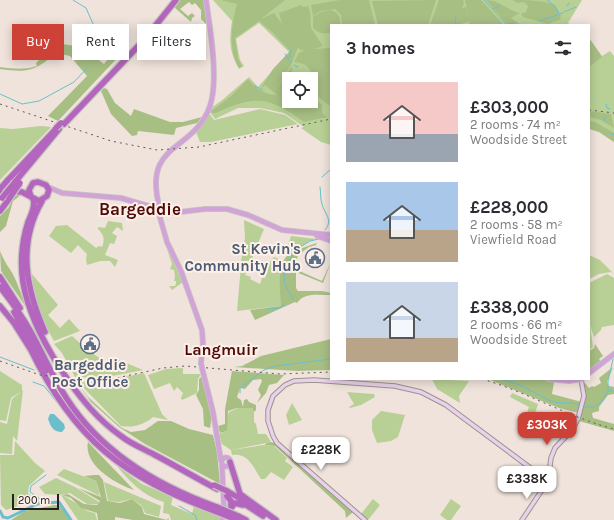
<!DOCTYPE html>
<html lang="en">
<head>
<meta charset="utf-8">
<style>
  body { margin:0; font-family:Karla,sans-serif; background:#f2f2f3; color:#2b2b33; height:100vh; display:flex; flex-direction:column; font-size:15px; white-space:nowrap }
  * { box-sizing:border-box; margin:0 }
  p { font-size:13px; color:#7c7c81 }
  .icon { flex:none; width:22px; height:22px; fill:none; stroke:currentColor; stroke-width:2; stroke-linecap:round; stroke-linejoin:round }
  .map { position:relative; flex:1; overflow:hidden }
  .panel { position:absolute; left:330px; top:24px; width:260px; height:356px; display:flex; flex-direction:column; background:#fff; border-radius:0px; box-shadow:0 2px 10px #0003 }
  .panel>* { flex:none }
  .hud { position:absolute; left:12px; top:24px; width:258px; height:36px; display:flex; gap:8px }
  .tools { position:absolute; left:282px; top:72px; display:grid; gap:8px }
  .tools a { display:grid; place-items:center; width:36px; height:36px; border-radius:0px; background:#fff; box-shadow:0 2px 10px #0003; font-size:20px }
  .scale { position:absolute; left:12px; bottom:10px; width:47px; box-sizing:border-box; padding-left:4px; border:2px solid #26211e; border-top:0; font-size:11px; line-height:14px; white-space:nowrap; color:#26211e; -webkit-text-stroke:3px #fdf0e8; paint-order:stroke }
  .price { position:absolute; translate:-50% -34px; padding:0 9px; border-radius:8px; background:#fff; color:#222; font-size:13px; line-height:26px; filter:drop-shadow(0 1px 2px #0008) }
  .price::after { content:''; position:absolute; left:50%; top:24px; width:12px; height:9px; margin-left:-6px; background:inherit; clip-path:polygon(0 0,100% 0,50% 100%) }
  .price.on { background:#ce4136; color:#fff }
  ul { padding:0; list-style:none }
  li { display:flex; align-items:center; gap:12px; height:100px; padding:0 16px }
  li span { display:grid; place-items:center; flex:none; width:112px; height:80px; border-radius:0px; color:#555 }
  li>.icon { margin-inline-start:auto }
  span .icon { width:48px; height:48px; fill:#fffc; stroke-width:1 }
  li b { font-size:17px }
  h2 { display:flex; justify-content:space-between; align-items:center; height:48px; padding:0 16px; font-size:17px }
  .tag { padding:0 14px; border-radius:0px; background:#fff; box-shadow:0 2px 10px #0003; font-size:14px; line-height:36px }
  .tag.on { background:#ce4136; color:#fff }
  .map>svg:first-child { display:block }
</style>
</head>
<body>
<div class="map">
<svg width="614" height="520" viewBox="0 0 614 520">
  <rect width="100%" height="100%" fill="#efe3db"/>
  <path fill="#b8d095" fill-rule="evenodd" d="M213,0H582L568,23L571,25H331V145L321,142L301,128L304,127L284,113L260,108H238L215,119L210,112L211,108L221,101L249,77L258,87L289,52L259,23L236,39L240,60L244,66L239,69C229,52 229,40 232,21ZM289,79H311V101H289Z
    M589,38L602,56L610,51L614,56V142L589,123Z
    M260,109L285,115L298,124L211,142H200L196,132L209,113L214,120Z
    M41,126L51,127L0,180V128L13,129Z
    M244,220L264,229L251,261H241L245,238Z
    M108,221L122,223L123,231L117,227L112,233L117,236L114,244L110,243L105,255L118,260L115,267L110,261H100L87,265L86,259L87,254L78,245L71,253L49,236L56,226L67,225L96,248L99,246L102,247C105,239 104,235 98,229V227L105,228Z
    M291,236L317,239L309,241L290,255L286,252Z
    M166,246L183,282L172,290L169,286H175L176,283V281H174L175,276L174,270L170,269L172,264Z
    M589,255L600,260L614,274L611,272L599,274L589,279Z
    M274,257L279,259L277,265L282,268L280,272L281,306L237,311L241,265L250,263L245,275L251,277L250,279L260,284L262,278H265L269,263Z
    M32,274L58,305L48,315L60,328L69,319L80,331L54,341C42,320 32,297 32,274Z
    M607,274L614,278V325L602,327L601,330L594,337L590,325L593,347L589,350V320L590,324L589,283Z
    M72,336L89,351L113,367L119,360L143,370L102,378L75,377L62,353L54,344Z
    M183,368V374H201L198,379L197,393L182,400L181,398L183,393L177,387L174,391L170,383L154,389L148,375L166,369Z
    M0,371L22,385V391L11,398L6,421L0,420Z
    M144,373L162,414L168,420L153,417C144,425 132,428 121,426L78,382L106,381Z
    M432,379L469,381L459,396L460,403L437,389Z
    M23,390L17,441L13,436L12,454L0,453V422L7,424L12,399Z
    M347,392L374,394L375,397L361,405L350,408L349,407L354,404Z
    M512,393L538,404L534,417L527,413L529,407L510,397Z
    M292,403L302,420L289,425L286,415Z
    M238,408H252L254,412V422L256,424L258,434H266L271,442L232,450L263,445L274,446L287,458L285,461L293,467L284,480L271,472L265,479H261C253,467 249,453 232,455L231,450L222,444L219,434L227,431V417L229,412Z
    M381,411L405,415L398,437L391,441L377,443L372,430V420Z
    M15,441L35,463L45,471L29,486L28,493L33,498L23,504L6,510L1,505L0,455H14Z
    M117,466L142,484L173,497L171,505L192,514L194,506L220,516V520H171L169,514L163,513L164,502C143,496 130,482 117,466Z
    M64,469L96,481L100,496L57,475Z
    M56,478L75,487L99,502L98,504H87L70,493L60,495L45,494L39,487Z
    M104,482L161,506L159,517L145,513L142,506L132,499L119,502L108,501Z
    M61,495C74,499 81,511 95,513L97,520H78Z
    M373,499L380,505L368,520L361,514Z
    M451,499L461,506L451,520H447L440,515Z"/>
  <path fill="#a8bf84" d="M179,0H205L208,20L206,24L201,19V10L195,3L192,5L189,2L180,9L188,16L192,13L195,16L192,18L191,22L174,7Z
    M221,0H285L261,19L274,13L282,24L279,13L301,5L303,7L308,6L310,11L311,28L323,46L314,49L331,48V106C320,100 311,92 315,78C307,66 308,64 294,62L299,53L305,50H300L298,47L291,65L274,91L292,66L293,79H289V101H311V96L322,105V113L327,117L304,122C269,96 255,95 216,113H212L211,111L230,97L248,79C255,88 265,95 277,95C273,91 269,88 265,85L261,88L273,69L290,51L272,32L259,21L235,38L238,59L242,66L239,68C228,47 231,27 237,4Z
    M340,0H369L375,25H342L341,15L335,9L321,11L313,16L311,5Z
    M436,0L428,25H378L372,1Z
    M439,0H463L464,3L462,8L466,7L469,19L465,0H481L504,25H469L470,21L458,25H430Z
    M486,0C499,0 507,10 520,13L511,18L521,25H508Z
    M513,0C526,0 543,0 554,5C556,6 558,12 560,15H562L560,16L561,19L548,24L523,17L521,14L526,12L528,6L524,2L517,3Z
    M330,10C338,12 341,16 340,24L331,25V32C324,35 318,33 313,28V17L321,12Z
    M589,38L602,57L589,67Z
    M58,44C80,45 87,50 104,64L118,47L121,54L58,121L48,116L87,76L70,56L57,53C34,71 29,73 0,69V67C13,69 25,70 37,66L36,63L42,57L58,48Z
    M104,88L107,89L115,103L131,116L134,109L170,122H183L202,117L197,123L176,128L174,135L138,131L137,135L132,136L111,114L101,91Z
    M589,111L611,114L614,128L601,120L589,117Z
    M589,121L595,122L614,133V142L599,132L589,129Z
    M14,194L21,195L13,201L6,226L0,232V216L9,207Z
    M317,243L316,245L309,247L298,255L296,263L297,270L322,281L331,262L323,283L296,272V288L298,291H322L331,293V295C319,295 304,292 297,303L295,302L255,320L250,310L281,306C280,293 277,268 286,257C290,253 309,245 317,243Z
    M0,251C3,258 5,262 9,268C17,279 21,295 26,307L1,271Z
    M331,339V370L297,371L234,367L242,366L261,356Z
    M595,344L603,356L599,359L601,362L589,370V351L594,348Z
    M613,367L607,382L609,386L614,387V394L608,395L599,407V411L592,413L593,418L614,424V431L579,421L586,397L584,384L585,383L589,388L592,386L594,387L601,383L599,378Z
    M232,371L284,375L277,383L269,385L266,393L257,403L261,395L258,390L262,381L261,379L253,380L245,389L240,388L237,397L241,400L243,407L244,400L247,399L249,402L256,405V410L254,412L252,408H237L228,411L227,431L220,433L218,426L225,424V409Z
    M202,376C206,392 214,413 210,428L204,426L203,409L196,395L199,390V379Z
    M488,379H541L554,382L552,394L582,402L579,413L559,408Z
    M76,381L88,397L114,421L122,428L131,432L145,430L158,421H171L189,429L213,435L217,452L220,484L145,444L119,427L91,402Z
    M88,442L134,490C116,484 83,465 88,442Z
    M270,442L275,443L353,512L346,518L345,511L275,446L265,445V444Z
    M94,475H99L103,480L107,501L120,503L132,499L142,507L144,514L167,520L168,518L169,520H133L115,517V520H98L97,513L81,508L71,498L62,495L68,494L84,504L97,505L100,501L78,488L101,497L96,481L84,476Z
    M55,505H59L68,516L69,520H11L25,511Z"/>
  <path fill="#6bbfcd" d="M50,414H54L64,424L65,428L62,432C53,432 51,427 48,419Z"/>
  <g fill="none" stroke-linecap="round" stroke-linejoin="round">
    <path stroke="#6bbfcd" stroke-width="1" d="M73,0L86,8L102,44L103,47L100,53L96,55
      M484,0L507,25
      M547,0L555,6L559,13
      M567,6L569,3
      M493,9L499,6
      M564,12L576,7
      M540,21L563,13
      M486,23V25
      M508,24L515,23
      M455,25L456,16
      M102,44L126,26
      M589,50L590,52
      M290,53L291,50
      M285,54L291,63
      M290,54V57
      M294,65L297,67
      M297,67L298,66
      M255,86L263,90
      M0,94L22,104L39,101L74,82L87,68
      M606,104L607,108L610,109
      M605,117V119
      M603,118L605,121
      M610,133L614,135
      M322,177L331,169
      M320,187C321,192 320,199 322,204C324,213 334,220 325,230
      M293,299C290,294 285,286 284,281C284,272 288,256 297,252V249L310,241L319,239
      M267,309L280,308L285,304
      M0,357L34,370
      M499,379C518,382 532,392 549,400C558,405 570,401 580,405
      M33,382L44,386L60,406
      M608,391V381L613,359
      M240,393V388L264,370L275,366L331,359
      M583,407H595L603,400L608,391H614
      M65,412L79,430
      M37,504L39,498L30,492L31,486L46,475
      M179,506L195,515L197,520"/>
    <path stroke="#6bbfcd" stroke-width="3" d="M0,511L3,517L8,518L37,504L59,502L71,520"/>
    <g stroke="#9e938c" stroke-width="5.5">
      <path id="secondary" d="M536,470L550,475
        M365,520L294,458L277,443L273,436L268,421V410L273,396L285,385L294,381L314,380L395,386L421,392L446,405L548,481
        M522,520L548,481L551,458L555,448L572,430L578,419L584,396L581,379"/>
    </g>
    <g stroke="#c7c5c4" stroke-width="6">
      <path id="primary" d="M48,187L62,193L121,198L172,213L205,209H227L248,215L282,230L331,235
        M160,209C141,141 193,154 210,106C219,79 210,28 206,0
        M159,214L167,242L181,271L202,330L203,344L201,363
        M317,236L331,241
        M202,368L213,412L221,461
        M589,373L614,354
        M549,379L569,381L582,379
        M221.5 462a4.5 4.5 0 1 1 9 0a4.5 4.5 0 1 1-9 0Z
        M222,465L224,509L222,520"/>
    </g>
    <g stroke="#c7c5c4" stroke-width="8">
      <path id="highway" d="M64,124L143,41L176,0
        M7,181L55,130
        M15,182L59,129
        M0,191L22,192L39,201L47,196L49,190L46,185L38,182L33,183L29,190L31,197
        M33,199C36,206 31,215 28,222C22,241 20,262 23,282C31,332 79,407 121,436C131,444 144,449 155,455C176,466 196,478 217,489
        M42,201C17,244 26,289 45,332
        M0,211L9,199
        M0,277L20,308
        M0,287C11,301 22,316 31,332C43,354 53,378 67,399C102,453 158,486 217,507
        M0,306L14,323L31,350
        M14,312L46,371
        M30,348C74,440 123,477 217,512
        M230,462L240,494L276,520
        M227,491L244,501
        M227,496L231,501V508
        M240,501L263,516
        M231,508L235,503L243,505
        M238,516L246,520"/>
    </g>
    <use href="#secondary" stroke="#e8d1eb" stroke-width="3.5"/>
    <use href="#primary" stroke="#d2a3d7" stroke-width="4.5"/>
    <use href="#highway" stroke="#b465bd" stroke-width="5.5"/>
    <path stroke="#625b56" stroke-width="1" stroke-dasharray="2 4" stroke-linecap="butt" d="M0,104L111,141L157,150L199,147L331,119
      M589,110L614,113
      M0,361L40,375L86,380L112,379L163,368L185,366L280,374L331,372
      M482,379C527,392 568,417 614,429"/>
    <g stroke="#c7c5c4" stroke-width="6" stroke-linecap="butt">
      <path id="primary-bridge" d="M201,363L202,368"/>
    </g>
    <g stroke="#c7c5c4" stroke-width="8" stroke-linecap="butt">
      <path id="highway-bridge" d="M56,128L61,123
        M0,189L7,181
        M2,198L15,182
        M9,199L20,183
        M214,485L227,491
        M217,507L238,516
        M217,512L237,520"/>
    </g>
    <use href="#primary-bridge" stroke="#d2a3d7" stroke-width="4.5"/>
    <use href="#highway-bridge" stroke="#b465bd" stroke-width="5.5"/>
  </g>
  <defs>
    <g id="civic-ring" transform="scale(1)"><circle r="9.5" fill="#fdf0e8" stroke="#5c6f8a" stroke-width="1.5"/><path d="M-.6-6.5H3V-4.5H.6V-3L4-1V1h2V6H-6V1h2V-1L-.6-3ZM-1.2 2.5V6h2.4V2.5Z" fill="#5c6f8a"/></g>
  </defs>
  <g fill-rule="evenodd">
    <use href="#civic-ring" x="315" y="258"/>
    <use href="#civic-ring" x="90" y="344"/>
  </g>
  <g text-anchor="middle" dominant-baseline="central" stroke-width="4" stroke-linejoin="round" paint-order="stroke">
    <g font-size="15" font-weight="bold" fill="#4e5e75" stroke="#fdf0e8" text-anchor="end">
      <text x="301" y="249">St Kevin's<tspan x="301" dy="17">Community Hub</tspan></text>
      <text x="90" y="365" text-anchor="middle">Bargeddie<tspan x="90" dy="17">Post Office</tspan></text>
    </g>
    <g font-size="16" font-weight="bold" fill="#500b08" stroke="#fdf0e8">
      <text x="221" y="349">Langmuir</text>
    </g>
    <g font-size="17" font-weight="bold" fill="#500b08" stroke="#fdf0e8">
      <text x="140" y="209">Bargeddie</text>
    </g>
  </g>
</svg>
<div class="tools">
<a><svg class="icon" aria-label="locate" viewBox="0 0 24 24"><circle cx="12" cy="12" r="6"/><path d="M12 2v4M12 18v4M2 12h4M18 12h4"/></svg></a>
</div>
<div class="scale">200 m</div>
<b class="price on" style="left:547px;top:446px">£303K</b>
<b class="price" style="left:321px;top:471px">£228K</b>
<b class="price" style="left:527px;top:500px">£338K</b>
<div class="hud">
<a class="tag on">Buy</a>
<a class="tag">Rent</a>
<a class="tag">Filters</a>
</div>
<section class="panel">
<h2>3 homes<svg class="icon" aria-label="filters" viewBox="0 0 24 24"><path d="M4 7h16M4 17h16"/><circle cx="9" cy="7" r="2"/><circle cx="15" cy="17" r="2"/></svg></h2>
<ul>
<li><span style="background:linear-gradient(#f6c9c9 65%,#9aa5b1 0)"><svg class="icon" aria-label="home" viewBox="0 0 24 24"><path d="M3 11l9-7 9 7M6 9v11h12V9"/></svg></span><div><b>£303,000</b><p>2 rooms · 74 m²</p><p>Woodside Street</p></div></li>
<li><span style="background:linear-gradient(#a9c7e8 60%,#b9a48a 0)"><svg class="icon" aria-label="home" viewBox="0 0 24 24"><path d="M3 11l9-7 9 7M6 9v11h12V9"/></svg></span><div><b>£228,000</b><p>2 rooms · 58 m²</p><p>Viewfield Road</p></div></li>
<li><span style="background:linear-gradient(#c9d6e8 70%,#b9a48a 0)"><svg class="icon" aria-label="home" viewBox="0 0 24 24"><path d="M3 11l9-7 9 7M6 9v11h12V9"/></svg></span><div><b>£338,000</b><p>2 rooms · 66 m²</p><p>Woodside Street</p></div></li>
</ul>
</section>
</div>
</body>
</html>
